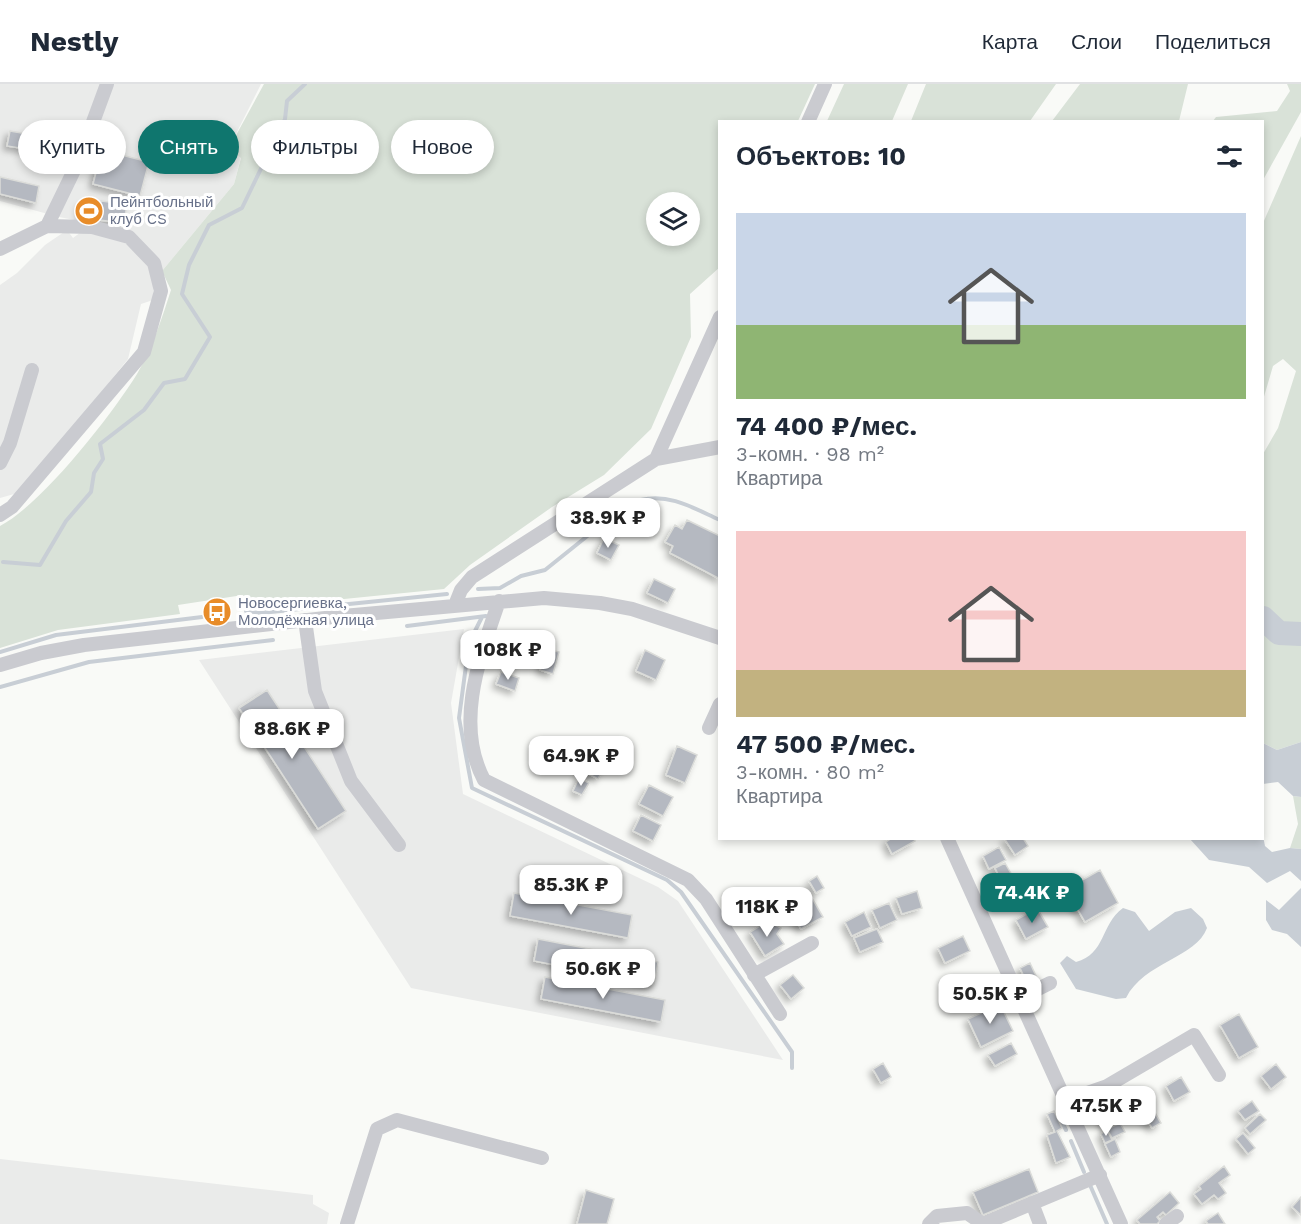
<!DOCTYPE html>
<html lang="ru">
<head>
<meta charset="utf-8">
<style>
  body { margin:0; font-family:"Work Sans",sans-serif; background:#f6f6f7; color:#1f2937; height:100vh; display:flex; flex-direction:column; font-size:22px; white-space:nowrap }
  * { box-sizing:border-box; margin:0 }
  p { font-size:20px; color:#747a83 }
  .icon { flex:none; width:33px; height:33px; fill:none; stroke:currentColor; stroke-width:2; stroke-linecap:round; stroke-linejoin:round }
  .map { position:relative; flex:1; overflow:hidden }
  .details { position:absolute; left:718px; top:36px; width:546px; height:720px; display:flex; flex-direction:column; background:#fff; border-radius:0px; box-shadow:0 3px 9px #0003 }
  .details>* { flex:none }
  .banner { position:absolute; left:18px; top:36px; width:570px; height:54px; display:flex; gap:12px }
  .controls { position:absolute; left:646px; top:108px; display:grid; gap:12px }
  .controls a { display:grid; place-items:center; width:54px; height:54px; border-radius:50%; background:#fff; box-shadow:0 3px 9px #0003; font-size:30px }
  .price { position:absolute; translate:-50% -51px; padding:0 14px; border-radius:12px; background:#fff; color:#222; font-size:20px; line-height:39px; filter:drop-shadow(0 2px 3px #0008) }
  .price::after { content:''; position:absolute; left:50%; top:36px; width:18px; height:14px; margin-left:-9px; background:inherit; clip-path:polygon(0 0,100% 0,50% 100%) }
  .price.current { background:#0f766e; color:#fff }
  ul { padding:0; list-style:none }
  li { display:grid; align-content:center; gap:12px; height:318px; padding:0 18px }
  li span { display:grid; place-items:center; height:186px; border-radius:0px; color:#555 }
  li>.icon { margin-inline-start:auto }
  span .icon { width:108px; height:108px; fill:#fffc; stroke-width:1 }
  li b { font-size:26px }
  h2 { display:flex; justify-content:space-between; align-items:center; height:72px; padding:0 18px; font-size:26px }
  .pill { padding:0 21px; border-radius:27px; background:#fff; box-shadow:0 3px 9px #0003; font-size:21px; line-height:54px }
  .pill.current { background:#0f766e; color:#fff }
  header { display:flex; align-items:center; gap:36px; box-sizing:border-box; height:84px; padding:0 30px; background:#fff; border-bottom:2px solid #e0e1e3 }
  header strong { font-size:28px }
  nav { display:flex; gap:33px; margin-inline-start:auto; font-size:21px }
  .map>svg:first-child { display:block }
</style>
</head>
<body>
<header>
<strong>Nestly</strong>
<nav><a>Карта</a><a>Слои</a><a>Поделиться</a></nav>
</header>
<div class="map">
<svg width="1301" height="1140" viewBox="0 0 1301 1140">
  <defs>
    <filter id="shadow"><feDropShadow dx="-4" dy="4" stdDeviation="3" flood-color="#0004"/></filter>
  </defs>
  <rect width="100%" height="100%" fill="#f9faf7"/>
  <path fill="#eaebea" d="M0,0H261L229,64L241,73L234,100L162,187L130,147L59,133L0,117Z
    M67,146L73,154L81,148L129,157L146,176L154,200L153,216L141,220L128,275L21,408L0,414V201L17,189L45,161Z
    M464,545L451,619L463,710L658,803L678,817L783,976L411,904L199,576Z
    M0,1075L313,1111V1120L329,1129L327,1140H0Z"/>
  <path fill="#d9e2d8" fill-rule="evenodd" d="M264,0H815L798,37L720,38V183L690,210L691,253L651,345L604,391L552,423L470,481L444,505L253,524L243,511L178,521L180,530L58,546L0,564V442C42,420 111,332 137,290C152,265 162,234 171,206L162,187L234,100L241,74L229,64ZM657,118H690V152H657Z
    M844,0H908L892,37H827Z
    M926,0H1056L1030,37H911Z
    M1080,0H1188L1179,37H1052Z
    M1287,0H1301V28L1263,96V38L1213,37L1216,33L1277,27L1290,7Z
    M1301,52V658L1277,666L1263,659V370L1278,344L1296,287L1283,275L1273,282L1263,316V139Z
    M1293,712L1301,713V765L1290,764L1298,740Z"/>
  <path fill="#c8ced5" d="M1301,658V713L1293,712L1278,698L1263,700V659L1277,666Z
    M1263,752L1265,762L1272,768L1290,764L1301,765V797L1290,787L1267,799L1249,783L1209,776L1190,755L1263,754Z
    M1301,804V863L1287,850L1272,846L1266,836V816L1279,826Z
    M1123,824L1135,828L1149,847L1175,828L1191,824L1203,835L1207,844C1196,874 1144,878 1126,914L1116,915L1076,905L1060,879L1067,872L1076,878C1106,870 1100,841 1123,824Z"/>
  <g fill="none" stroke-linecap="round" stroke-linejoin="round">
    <path stroke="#c8ced5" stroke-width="4" d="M641,416C670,409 695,425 720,436
      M3,478L40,481L66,437L91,408L94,389L103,375L100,360L144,326L164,299L185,295L210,253L182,210L189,181L209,141L242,124L285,35L287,17L305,0
      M478,505L500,504L521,492L545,486L616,429
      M246,527L261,529L447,510
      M482,533L469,559L459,634L472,704L667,796L681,808L792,968V984
      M407,542L486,532
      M0,568L56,551L202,533
      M0,603L89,578L273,556
      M1062,1038L1066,1046
      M1071,1057L1084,1088
      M1090,1101L1107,1140"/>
    <path stroke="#c8ced5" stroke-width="24" d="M1263,534L1279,549L1301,550"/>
  </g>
  <path fill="#b5b9c1" stroke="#dbdcd9" stroke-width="1.5" filter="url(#shadow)" d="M10,47L74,58L71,72L7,62Z
    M102,66L149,78L140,112L93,100Z
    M0,93L39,102L36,119L0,110Z
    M101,117L127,120L124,139L99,136Z
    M81,119L95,120V133H81Z
    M687,436L720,452V495L670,469L673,462L665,458L675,441L682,445Z
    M604,454L619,461L611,476L597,469Z
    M654,495L675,505L668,519L647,509Z
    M547,565L559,568L553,590L540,586Z
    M645,566L665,576L656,596L636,587Z
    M501,588L519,594L515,607L496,600Z
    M267,606L346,727L318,745L239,624Z
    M677,662L697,671L685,699L666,691Z
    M592,666L608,675L598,695L582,686Z
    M579,694L589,699L582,711L573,707Z
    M649,701L673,713L663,732L639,720Z
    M641,731L661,741L653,757L633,747Z
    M892,754H913L915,757L892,770L886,758Z
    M1004,754H1023L1028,762L1015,771Z
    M999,763L1006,776L989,785L983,772Z
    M1005,779L1013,793L1002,798L995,784Z
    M1100,786L1118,819L1085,838L1066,805Z
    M817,792L824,804L816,809L809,797Z
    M917,807L922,824L902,830L896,814Z
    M514,809L632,831L628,854L510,832Z
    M812,814L823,833L801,845L790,827Z
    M889,819L897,836L880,844L872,826Z
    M1037,824L1048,843L1026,855L1016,836Z
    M864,828L871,843L852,852L845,838Z
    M768,837L772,842L775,841L781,844L777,850L784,860L765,872L750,848Z
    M877,845L883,858L860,868L854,854Z
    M963,852L970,867L945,879L938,864Z
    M538,855L658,878L654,900L534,877Z
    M1030,879L1037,894L1027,899L1020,884Z
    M793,891L804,904L791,915L780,901Z
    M545,893L665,916L661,938L541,915Z
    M1000,920L1013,947L981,963L968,935Z
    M1239,930L1258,963L1239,974L1220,941Z
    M1011,959L1017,970L995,982L988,971Z
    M883,979L891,993L881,999L873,985Z
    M1276,980L1286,993L1271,1005L1261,992Z
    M1181,993L1190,1008L1174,1017L1166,1002Z
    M1135,1003L1140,1013L1133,1018L1127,1008Z
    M1252,1017L1259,1027L1245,1036L1238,1027Z
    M1102,1018L1109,1036L1103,1038L1097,1020Z
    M1054,1027L1062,1044L1057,1047L1070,1073L1056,1079L1047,1051L1055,1048L1047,1030Z
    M1154,1027L1161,1039L1152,1044L1145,1033Z
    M1260,1030L1266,1036L1250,1050L1245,1044Z
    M1120,1039L1125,1048L1112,1054L1107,1045Z
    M1107,1046L1112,1056L1105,1059L1101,1050Z
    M1243,1049L1255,1064L1248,1070L1236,1055Z
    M1115,1055L1120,1068L1111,1073L1105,1060Z
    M1224,1082L1230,1091L1219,1099L1226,1109L1218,1115L1214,1111L1202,1120L1194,1110L1201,1105L1199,1102Z
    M1029,1085L1038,1108L983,1131L973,1108Z
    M586,1106L614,1115L607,1140H577Z
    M1170,1108L1179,1119L1166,1131L1163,1128L1157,1133L1160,1137L1157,1140H1140L1137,1136Z
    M1301,1113V1131L1292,1123Z
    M1218,1129L1225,1140H1208L1206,1137Z"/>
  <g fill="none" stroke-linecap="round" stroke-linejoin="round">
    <path stroke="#cacbd0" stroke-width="14" d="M808,38L825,0
      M47,142L79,76L107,0
      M0,165L47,142L92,143L129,153L154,179L161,207L144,268L12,423L0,431
      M656,375L720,233
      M0,379L10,359L32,286
      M499,517C480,573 454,639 484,696L688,796L706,815L780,930
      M455,521L461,506L472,493L656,375L720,363
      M305,536L315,607L351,697L399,761
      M0,581L41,569L84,561L343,532L544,514L600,519L632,525L720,554
      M709,644L720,620
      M947,754L1121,1140
      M754,891L812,859
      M1020,914L1050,899
      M1067,1016L1107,1002L1194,951L1219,991
      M1032,1119L1040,1140
      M347,1140L377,1045L397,1036L542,1074
      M929,1140L937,1132L967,1129L983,1140L1100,1091
      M1166,1140L1177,1132"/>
  </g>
  <defs>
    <g id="stadium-disc" transform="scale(1.5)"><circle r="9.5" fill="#e88c29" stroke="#fff"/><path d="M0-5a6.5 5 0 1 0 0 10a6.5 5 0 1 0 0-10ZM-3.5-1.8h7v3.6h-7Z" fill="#fff"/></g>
    <g id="bus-disc" transform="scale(1.5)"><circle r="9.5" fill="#e88c29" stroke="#fff"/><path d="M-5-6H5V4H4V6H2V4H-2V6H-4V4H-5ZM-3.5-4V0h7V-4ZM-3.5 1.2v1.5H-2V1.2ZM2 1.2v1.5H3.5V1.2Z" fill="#fff"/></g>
  </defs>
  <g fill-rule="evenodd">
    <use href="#stadium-disc" x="89" y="127"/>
    <use href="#bus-disc" x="217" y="528"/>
  </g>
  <g text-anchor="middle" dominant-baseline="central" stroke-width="6" stroke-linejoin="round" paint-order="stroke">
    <g font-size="15" fill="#687189" stroke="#fff" text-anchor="start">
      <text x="110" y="118">Пейнтбольный<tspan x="110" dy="17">клуб CS</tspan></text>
      <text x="238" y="519">Новосергиевка,<tspan x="238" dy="17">Молодёжная улица</tspan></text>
    </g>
  </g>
</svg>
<div class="controls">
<a><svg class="icon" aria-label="layers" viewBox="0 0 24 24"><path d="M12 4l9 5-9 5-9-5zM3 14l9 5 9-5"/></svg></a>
</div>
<b class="price" style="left:608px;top:465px">38.9K ₽</b>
<b class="price" style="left:508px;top:597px">108K ₽</b>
<b class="price" style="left:292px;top:676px">88.6K ₽</b>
<b class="price" style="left:581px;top:703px">64.9K ₽</b>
<b class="price" style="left:571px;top:832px">85.3K ₽</b>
<b class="price current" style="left:1032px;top:840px">74.4K ₽</b>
<b class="price" style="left:767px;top:854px">118K ₽</b>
<b class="price" style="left:603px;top:916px">50.6K ₽</b>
<b class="price" style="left:990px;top:941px">50.5K ₽</b>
<b class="price" style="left:1106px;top:1053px">47.5K ₽</b>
<div class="banner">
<a class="pill">Купить</a>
<a class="pill current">Снять</a>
<a class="pill">Фильтры</a>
<a class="pill">Новое</a>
</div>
<section class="details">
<h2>Объектов: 10<svg class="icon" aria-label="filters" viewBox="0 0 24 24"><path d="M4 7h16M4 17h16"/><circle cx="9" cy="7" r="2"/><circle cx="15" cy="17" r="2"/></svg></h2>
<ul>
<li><span style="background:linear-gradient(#c9d6e8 60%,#8fb573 0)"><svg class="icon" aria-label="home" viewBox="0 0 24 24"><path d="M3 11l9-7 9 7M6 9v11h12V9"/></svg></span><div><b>74 400 ₽/мес.</b><p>3-комн. · 98 m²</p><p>Квартира</p></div></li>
<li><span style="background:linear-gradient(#f6c9c9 75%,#c2b280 0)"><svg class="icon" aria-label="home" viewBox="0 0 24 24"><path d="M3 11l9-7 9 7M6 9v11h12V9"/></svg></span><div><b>47 500 ₽/мес.</b><p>3-комн. · 80 m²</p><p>Квартира</p></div></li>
</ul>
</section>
</div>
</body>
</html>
